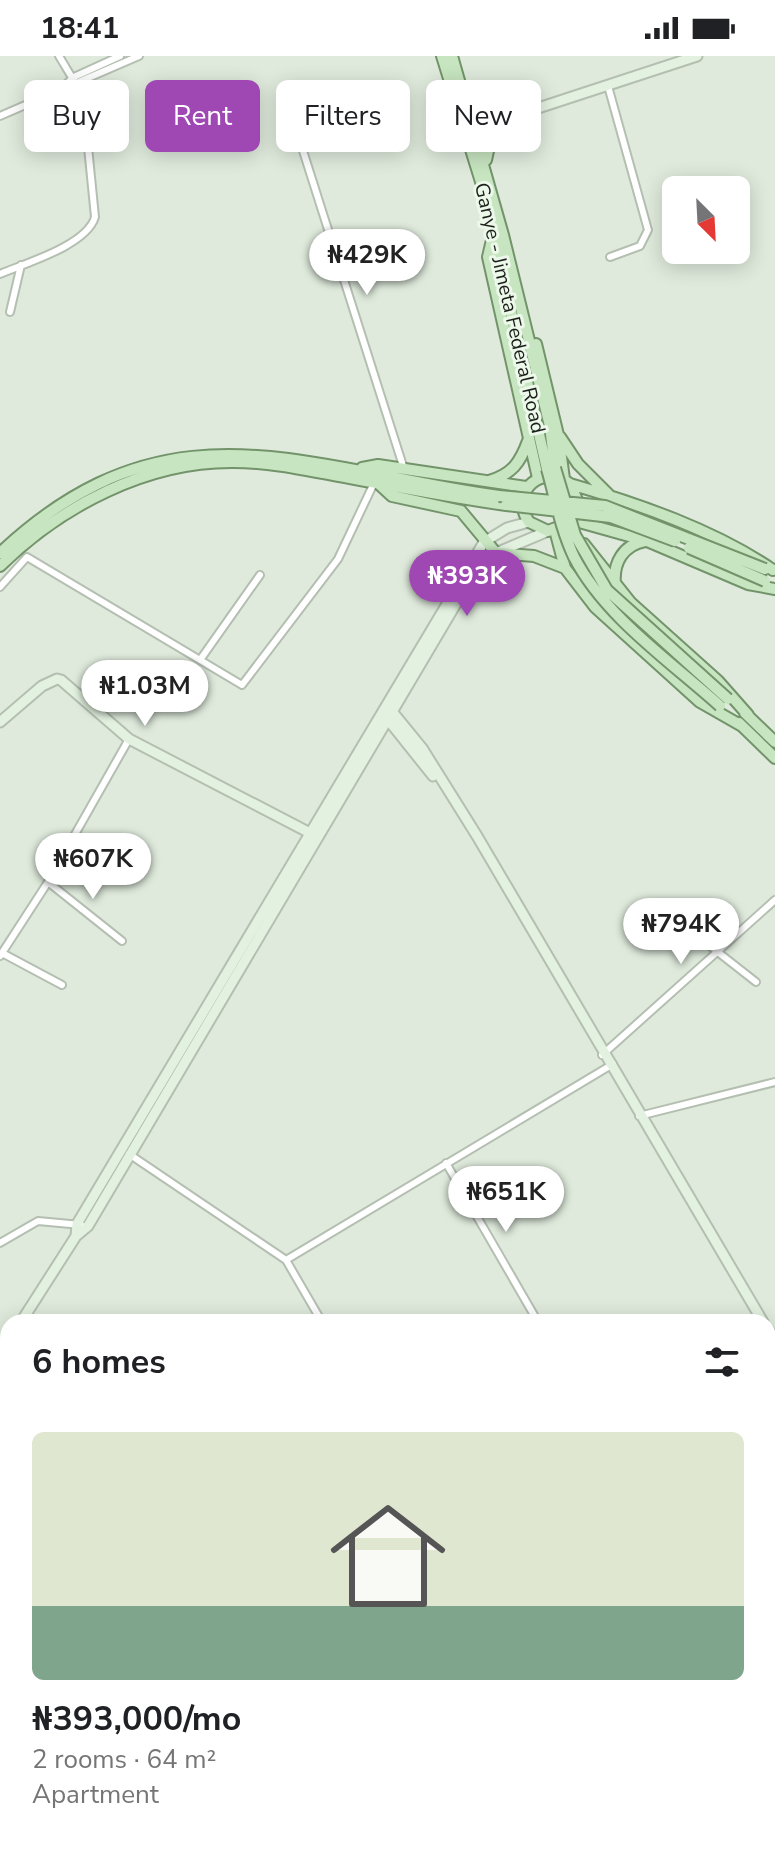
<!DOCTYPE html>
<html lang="en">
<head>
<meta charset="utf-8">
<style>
  body { margin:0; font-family:"Nunito Sans",sans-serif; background:#f2f2f2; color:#202124; height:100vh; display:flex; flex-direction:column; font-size:30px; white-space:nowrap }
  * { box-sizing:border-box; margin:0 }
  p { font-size:26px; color:#757577 }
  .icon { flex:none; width:44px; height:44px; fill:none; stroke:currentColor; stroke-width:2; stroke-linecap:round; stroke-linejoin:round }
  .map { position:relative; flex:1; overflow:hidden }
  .sheet { position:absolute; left:0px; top:1258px; width:776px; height:536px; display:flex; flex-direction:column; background:#fff; border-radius:24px 24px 0 0; box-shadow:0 4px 20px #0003 }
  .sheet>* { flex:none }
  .banner { position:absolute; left:24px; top:24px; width:728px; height:72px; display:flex; gap:16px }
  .needle { width:52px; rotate:156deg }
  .buttons { position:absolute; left:662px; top:120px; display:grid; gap:16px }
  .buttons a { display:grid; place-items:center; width:88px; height:88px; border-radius:12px; background:#fff; box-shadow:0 4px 20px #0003; font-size:40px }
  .price { position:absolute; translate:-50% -68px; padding:0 18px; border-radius:28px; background:#fff; color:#222; font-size:26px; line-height:52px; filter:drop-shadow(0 2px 4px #0008) }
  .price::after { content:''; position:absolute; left:50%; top:48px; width:24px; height:18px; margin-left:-12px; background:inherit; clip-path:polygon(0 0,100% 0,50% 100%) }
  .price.active { background:#9f47b3; color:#fff }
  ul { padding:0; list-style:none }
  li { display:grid; align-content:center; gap:16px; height:424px; padding:0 32px }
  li+li { border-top:2px solid #e0e0e0 }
  li span { display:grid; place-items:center; height:248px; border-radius:12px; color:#555 }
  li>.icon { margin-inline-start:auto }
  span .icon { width:144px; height:144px; fill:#fffc; stroke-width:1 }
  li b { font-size:34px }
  h2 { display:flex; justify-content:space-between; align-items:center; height:96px; padding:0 32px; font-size:34px }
  .tag { padding:0 28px; border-radius:12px; background:#fff; box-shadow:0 4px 20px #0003; font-size:28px; line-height:72px }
  .tag.active { background:#9f47b3; color:#fff }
  .status { display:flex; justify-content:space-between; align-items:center; height:56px; padding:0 40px; background:#fff; direction:ltr }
  .status svg { height:22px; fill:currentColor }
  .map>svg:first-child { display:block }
</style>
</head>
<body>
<div class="status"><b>18:41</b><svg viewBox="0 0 49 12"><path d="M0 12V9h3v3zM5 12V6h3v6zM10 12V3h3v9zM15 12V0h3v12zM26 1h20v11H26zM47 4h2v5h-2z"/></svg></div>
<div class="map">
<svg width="775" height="1794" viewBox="0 0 775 1794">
  <rect width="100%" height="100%" fill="#dfeadc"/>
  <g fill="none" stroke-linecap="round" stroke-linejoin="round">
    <g stroke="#b4bfb2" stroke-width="10">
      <path id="street" d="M64,30L74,21L120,0
        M608,30L648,174L640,190L610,201
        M0,60L139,0
        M298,79L404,413
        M0,218C26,207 87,189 95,161L84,51L80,35L59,0
        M10,256L21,209
        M0,531L27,501L242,629L338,503L374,427
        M200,604L260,519
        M48,826L122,885
        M683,862L705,886L756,926
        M2,897L62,929
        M0,900L48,826L129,683
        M602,999L775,844
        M639,1060L775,1026
        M129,1098L286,1204L613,1008
        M446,1107L538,1266
        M0,1187L38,1165L81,1169
        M286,1204L322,1266
        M768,1349L775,1345
        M0,1549L8,1545
        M768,1572L775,1566
        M768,1585L773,1592
        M768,1661L775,1657
        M400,1786L406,1794
        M674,1786L679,1794
        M13,1794L27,1786
        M338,1794L351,1786"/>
    </g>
    <g stroke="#b4bfb2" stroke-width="13">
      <path id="secondary" d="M474,73L697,0
        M391,654L422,692L477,780L763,1266
        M385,660L433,720
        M0,666L42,630L57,623L61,624L129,683L310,777
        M76,1180L77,1168L484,486L507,472L529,466
        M21,1266L76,1180L88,1170L476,514L496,497L548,475
        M768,1274L775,1286
        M768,1287L775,1299
        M0,1322L8,1289
        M0,1469L8,1494
        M194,1786L199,1794"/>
    </g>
    <g stroke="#73946b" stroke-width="14">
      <path id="primary" d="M442,0L482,129L547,413
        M452,0L503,179L550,370L555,412
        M467,44L482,60L497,66
        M486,104L490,86L501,70
        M492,184L488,201L538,422
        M536,288L558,379L564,423
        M560,381L578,408L609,439
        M362,412L378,409L526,431
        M489,425C512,418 520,407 528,385
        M379,428L392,440L461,455L496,497L534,500L565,512
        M570,428L577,444V453
        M572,464L647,485L748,528L775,533
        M569,467L548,475L529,466C508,436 543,406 570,428C639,448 714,474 773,514
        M555,474L565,512L595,551L700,646L742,670
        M584,488L631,547L718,625L748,659
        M0,497C168,339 304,413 499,440
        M0,510C61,450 147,405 234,406C275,406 315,416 355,423C405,432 455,442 506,449
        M615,528C613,507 623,489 645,485
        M745,657L775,686
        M739,667L775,702"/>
    </g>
    <use href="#street" stroke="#fff" stroke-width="6"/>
    <use href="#secondary" stroke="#e3f2e0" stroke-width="9"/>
    <use href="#primary" stroke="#c7e5c0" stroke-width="10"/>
    <g stroke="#73946b" stroke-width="14" stroke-linecap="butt">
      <path id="primary-bridge" d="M555,412L575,479L607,534L728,643
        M547,413C555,441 561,474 574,501C605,561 670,605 720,650
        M499,440L605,450L765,513
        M506,449L611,461L675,485
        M689,492L765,525"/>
    </g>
    <use href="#primary-bridge" stroke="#c7e5c0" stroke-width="10"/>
  </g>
  <g text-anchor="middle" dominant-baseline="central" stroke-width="6" stroke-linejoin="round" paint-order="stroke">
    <g font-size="20" fill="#1b1f1a" stroke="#ecf8e9">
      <text transform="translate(510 252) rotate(77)">Ganye - Jimeta Federal Road</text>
    </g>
  </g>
</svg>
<div class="buttons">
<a><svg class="needle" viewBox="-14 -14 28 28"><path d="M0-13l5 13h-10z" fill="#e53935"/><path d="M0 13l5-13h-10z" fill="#757577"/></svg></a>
</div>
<b class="price" style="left:367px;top:241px">₦429K</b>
<b class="price active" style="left:467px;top:562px">₦393K</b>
<b class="price" style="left:145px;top:672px">₦1.03M</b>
<b class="price" style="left:93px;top:845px">₦607K</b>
<b class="price" style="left:681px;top:910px">₦794K</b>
<b class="price" style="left:506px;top:1178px">₦651K</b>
<div class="banner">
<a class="tag">Buy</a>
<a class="tag active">Rent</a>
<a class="tag">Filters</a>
<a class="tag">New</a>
</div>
<section class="sheet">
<h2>6 homes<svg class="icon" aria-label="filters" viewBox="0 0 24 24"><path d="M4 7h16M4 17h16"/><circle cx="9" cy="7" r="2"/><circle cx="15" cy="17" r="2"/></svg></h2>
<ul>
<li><span style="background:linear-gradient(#dfe7d0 70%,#7fa58c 0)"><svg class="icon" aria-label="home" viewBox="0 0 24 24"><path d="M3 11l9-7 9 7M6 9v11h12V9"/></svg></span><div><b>₦393,000/mo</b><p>2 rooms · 64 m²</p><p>Apartment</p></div></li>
</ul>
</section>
</div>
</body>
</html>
